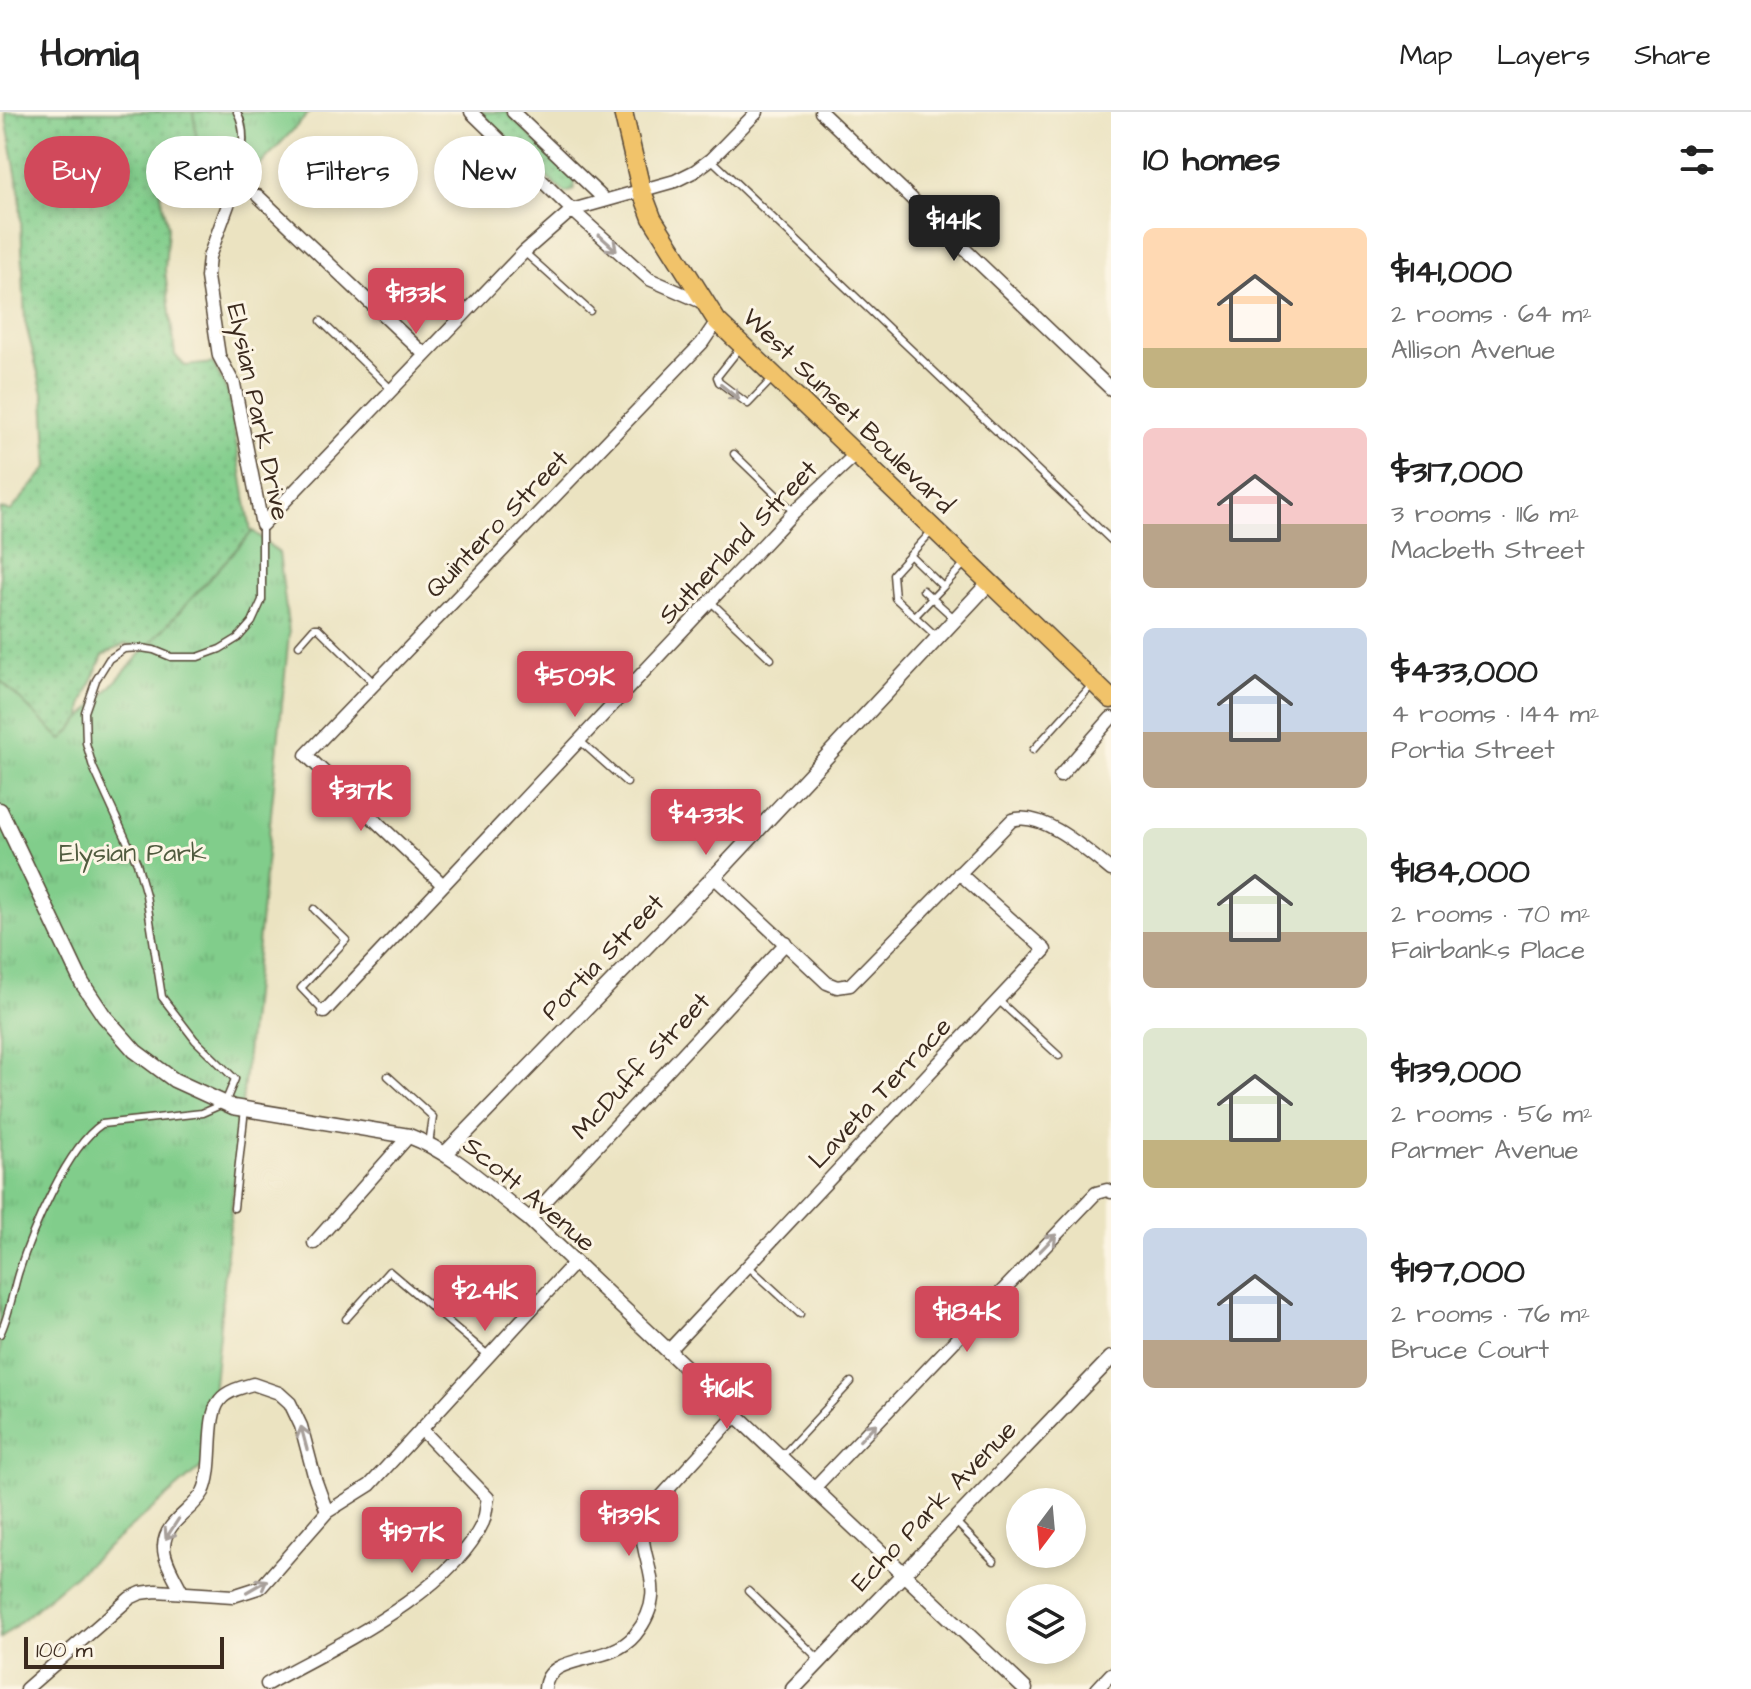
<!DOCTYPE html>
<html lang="en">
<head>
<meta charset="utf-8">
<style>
  body { margin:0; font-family:"Architects Daughter",sans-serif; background:#f2f2f2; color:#222; height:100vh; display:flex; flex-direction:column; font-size:30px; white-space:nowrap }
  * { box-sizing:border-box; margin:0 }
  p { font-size:26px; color:#767676 }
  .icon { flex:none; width:44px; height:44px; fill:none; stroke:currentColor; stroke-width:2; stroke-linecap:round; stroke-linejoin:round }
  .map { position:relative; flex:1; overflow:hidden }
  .sheet { display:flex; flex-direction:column; background:#fff; width:640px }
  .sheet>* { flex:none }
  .banner { position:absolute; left:24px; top:24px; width:760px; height:72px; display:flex; gap:16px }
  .needle { width:52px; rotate:196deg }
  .buttons { position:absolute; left:1006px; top:1376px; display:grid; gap:16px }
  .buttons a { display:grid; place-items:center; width:80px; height:80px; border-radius:50%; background:#fff; box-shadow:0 4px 12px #0003; font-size:40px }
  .scale { position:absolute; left:24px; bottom:20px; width:200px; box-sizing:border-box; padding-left:8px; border:4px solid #3b2a1e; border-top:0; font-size:22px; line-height:28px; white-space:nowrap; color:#3b2a1e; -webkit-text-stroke:6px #fcf5e5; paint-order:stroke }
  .price { position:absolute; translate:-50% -68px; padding:0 18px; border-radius:8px; background:#d1495b; color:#fff; font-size:26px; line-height:52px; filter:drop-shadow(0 2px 4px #0008) }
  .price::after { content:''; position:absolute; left:50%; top:48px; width:24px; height:18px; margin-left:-12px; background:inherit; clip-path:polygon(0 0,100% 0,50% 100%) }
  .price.active { background:#222; color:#fff }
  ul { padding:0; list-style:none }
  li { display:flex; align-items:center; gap:24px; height:200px; padding:0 32px }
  li span { display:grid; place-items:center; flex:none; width:224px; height:160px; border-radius:12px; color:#555 }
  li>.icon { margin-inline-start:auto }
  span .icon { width:96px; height:96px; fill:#fffc; stroke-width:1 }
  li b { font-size:34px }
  h2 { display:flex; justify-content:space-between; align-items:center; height:96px; padding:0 32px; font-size:34px }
  .chip { padding:0 28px; border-radius:36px; background:#fff; box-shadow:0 4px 12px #0003; font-size:28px; line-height:72px }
  .chip.active { background:#d1495b; color:#fff }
  header { display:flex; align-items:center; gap:48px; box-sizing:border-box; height:112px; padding:0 40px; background:#fff; border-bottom:2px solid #e0e0e0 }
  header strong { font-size:38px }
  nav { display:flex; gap:44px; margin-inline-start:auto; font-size:28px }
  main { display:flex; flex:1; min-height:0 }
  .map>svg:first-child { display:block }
</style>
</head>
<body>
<header>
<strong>Homiq</strong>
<nav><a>Map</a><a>Layers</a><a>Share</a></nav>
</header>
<main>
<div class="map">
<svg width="1111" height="1577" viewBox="0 0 1111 1577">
  <defs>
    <pattern id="grass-dots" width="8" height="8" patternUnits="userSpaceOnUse" patternTransform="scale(2)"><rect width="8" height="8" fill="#81cd8b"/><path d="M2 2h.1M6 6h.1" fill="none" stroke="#70b078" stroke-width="1.8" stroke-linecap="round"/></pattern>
    <pattern id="park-tufts" width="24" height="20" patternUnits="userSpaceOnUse" patternTransform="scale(2)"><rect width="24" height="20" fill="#81cd8b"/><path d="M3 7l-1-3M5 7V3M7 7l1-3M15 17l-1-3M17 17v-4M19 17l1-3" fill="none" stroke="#70b078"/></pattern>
  </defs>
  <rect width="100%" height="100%" fill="#fcf5e5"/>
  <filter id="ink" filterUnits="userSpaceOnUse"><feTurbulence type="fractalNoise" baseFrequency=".0125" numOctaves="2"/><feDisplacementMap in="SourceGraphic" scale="16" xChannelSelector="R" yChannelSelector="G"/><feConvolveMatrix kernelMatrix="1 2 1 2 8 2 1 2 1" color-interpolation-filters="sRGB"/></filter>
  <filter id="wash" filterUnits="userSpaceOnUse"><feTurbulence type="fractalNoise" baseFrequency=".006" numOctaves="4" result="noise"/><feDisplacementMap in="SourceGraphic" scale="32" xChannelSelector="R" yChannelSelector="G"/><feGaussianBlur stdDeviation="1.8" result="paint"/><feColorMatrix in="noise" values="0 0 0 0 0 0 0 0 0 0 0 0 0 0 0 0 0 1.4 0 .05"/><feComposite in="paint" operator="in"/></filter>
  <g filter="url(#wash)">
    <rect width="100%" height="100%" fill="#ebe3c1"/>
    <path fill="url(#grass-dots)" stroke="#5e7c54" stroke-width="2" d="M5,0H226L234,40L232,66L165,55L156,59L168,115L165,158L175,243L185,254L213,251L228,281L255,444L155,535L125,532L103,543L83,591L81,619L89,657L0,658V397L11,399L48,355L44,285L25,209L20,83Z
      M479,0H506L574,67L575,78L566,81L556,74Z"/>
    <path fill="url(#park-tufts)" stroke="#5e7c54" stroke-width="2" d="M193,0H310L249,65L201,59Z
      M253,419L279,441L289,522L206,1351L0,1527V568L62,628Z"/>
  </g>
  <g filter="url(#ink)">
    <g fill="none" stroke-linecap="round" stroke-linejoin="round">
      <g stroke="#554636" stroke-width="9">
        <path id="service" d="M711,47L1111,428
          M232,81C240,58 250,23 237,0
          M524,140L590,199
          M321,209L391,277
          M740,236L717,265L719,270L748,292L774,265
          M734,342L794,400
          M931,420L893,462L895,486L936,524
          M910,443L943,475L915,504
          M943,475L965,451
          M923,478L955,507
          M710,489L771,547
          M299,533L314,516H318L374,571
          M579,628L627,671
          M1033,638L1092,573
          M314,797L346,828L301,876L324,900
          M998,888L1059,944
          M388,964L433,1005L429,1032
          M234,1096L245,997
          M748,1154L800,1202
          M346,1207L389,1159L489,1244
          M0,1222C9,1204 12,1182 18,1162C31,1121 67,1035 102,1012L202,1001L225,991L235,967L195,928L162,885L146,783L137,751L93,655L86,631L85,600L96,568L109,547L124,537L141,536L154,538L171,545H198L220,537L238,526L252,510L262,488V413
          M782,1344L851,1270
          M955,1409L994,1449
          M748,1479L820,1548"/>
      </g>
      <g stroke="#554636" stroke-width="15">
        <path id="minor" d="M471,0L572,98L649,167L704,191
          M513,0L605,88
          M821,0L1111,277
          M232,82L209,145L207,165L219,244L234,272L262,413
          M258,84L424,242
          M262,413L524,140L572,98L675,69L695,59L711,47L757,0
          M1060,664L1111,606
          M714,765L827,871L837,875L850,873L1012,708C1043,698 1088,740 1111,758
          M442,772L306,643L702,231L717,209
          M324,900L794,400L855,343
          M529,1107L786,831
          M314,1131L409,1024
          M668,1239L1045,838L959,761
          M814,1376L1096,1081L1107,1078L1111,1080
          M182,1480C176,1467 163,1448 164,1434C165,1409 192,1400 203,1380C215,1356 205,1306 220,1288C227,1279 242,1275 253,1272L279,1281L290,1291L301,1314L315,1367L327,1400
          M267,1572C333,1535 451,1481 483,1410C486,1403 486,1394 488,1386L421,1317
          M26,1577L130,1486L141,1481L156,1479L233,1484L261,1475L327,1400L370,1373L575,1150
          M545,1577C547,1539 609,1555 635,1523C677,1471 627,1441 648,1399L737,1302
          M1097,1577L1111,1562"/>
      </g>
      <g stroke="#554636" stroke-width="17">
        <path id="tertiary" d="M0,698L82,871L104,904L135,939L174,968L233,995L409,1024C454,1041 491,1078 529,1107L1025,1577
          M445,1042L714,765L990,470
          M793,1577L1111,1246"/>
      </g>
      <g stroke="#554636" stroke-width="21">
        <path id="primary" d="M623,0L641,77L652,106L717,209L1111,587"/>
      </g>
      <use href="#service" stroke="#fff" stroke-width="6"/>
      <use href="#minor" stroke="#fff" stroke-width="12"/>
      <use href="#tertiary" stroke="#fff" stroke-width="14"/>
      <use href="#primary" stroke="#f1c36a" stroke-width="18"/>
    </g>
    <defs><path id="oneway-shaft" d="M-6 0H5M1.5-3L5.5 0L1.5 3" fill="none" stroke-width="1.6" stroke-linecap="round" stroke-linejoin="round" transform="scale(2)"/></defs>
    <g stroke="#a79f9a">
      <use href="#oneway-shaft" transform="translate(608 131) rotate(42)"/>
      <use href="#oneway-shaft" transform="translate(730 280) rotate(39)"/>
      <use href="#oneway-shaft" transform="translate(1048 1131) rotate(-46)"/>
      <use href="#oneway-shaft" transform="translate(868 1320) rotate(-46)"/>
      <use href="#oneway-shaft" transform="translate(304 1326) rotate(-105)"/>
      <use href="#oneway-shaft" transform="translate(172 1417) rotate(123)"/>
      <use href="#oneway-shaft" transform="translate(257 1474) rotate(-30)"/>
    </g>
  </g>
  <g text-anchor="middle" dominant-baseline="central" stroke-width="6" stroke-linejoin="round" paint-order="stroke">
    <g font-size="26" fill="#3b2a1e" stroke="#fcf5e5">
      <text transform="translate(848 299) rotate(44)">West Sunset Boulevard</text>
      <text transform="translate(258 300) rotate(78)">Elysian Park Drive</text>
      <text transform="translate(497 412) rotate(-46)">Quintero Street</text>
      <text transform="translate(738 430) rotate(-46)">Sutherland Street</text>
      <text transform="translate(603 845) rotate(-46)">Portia Street</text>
      <text transform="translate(641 954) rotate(-47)">McDuff Street</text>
      <text transform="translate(880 981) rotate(-47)">Laveta Terrace</text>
      <text transform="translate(529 1082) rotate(40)">Scott Avenue</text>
      <text transform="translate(934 1394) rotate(-46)">Echo Park Avenue</text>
    </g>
    <g font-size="26" fill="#505b3f" stroke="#fcf5e5">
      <text x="133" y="741">Elysian Park</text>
    </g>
  </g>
</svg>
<div class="buttons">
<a><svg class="needle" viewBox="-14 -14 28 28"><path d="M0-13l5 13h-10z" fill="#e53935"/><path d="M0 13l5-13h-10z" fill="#767676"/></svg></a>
<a><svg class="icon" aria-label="layers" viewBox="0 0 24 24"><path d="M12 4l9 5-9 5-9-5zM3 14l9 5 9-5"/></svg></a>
</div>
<div class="scale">100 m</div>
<b class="price active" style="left:954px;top:151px">$141K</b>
<b class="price" style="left:416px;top:224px">$133K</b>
<b class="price" style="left:575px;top:607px">$509K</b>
<b class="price" style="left:361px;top:721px">$317K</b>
<b class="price" style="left:706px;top:745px">$433K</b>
<b class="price" style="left:485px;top:1221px">$241K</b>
<b class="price" style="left:967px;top:1242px">$184K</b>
<b class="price" style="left:727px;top:1319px">$161K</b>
<b class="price" style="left:629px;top:1446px">$139K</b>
<b class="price" style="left:412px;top:1463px">$197K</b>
<div class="banner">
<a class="chip active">Buy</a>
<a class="chip">Rent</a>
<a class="chip">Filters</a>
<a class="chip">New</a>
</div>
</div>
<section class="sheet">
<h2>10 homes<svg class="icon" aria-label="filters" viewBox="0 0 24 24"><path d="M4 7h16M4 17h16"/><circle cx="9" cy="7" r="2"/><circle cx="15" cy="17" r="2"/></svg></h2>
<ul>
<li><span style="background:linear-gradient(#ffd9b3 75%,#c2b280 0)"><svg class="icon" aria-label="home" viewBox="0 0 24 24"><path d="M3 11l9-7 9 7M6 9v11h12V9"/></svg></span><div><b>$141,000</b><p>2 rooms · 64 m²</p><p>Allison Avenue</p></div></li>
<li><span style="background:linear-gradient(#f6c9c9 60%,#b9a48a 0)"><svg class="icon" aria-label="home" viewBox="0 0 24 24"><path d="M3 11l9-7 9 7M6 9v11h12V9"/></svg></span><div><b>$317,000</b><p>3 rooms · 116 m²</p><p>Macbeth Street</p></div></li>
<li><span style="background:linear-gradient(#c9d6e8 65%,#b9a48a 0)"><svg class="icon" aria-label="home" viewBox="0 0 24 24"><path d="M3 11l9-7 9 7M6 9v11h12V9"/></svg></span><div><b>$433,000</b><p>4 rooms · 144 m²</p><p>Portia Street</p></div></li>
<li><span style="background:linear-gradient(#dfe7d0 65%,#b9a48a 0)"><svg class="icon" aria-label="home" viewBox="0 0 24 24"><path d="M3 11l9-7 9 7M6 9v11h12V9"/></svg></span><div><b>$184,000</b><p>2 rooms · 70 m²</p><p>Fairbanks Place</p></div></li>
<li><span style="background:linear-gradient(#dfe7d0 70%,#c2b280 0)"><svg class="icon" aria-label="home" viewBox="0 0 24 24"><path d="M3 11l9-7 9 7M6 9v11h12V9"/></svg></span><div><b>$139,000</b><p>2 rooms · 56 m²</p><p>Parmer Avenue</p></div></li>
<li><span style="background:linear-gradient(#c9d6e8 70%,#b9a48a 0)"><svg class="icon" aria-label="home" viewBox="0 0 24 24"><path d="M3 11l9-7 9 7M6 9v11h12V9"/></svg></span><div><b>$197,000</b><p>2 rooms · 76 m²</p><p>Bruce Court</p></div></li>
</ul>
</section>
</main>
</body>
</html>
